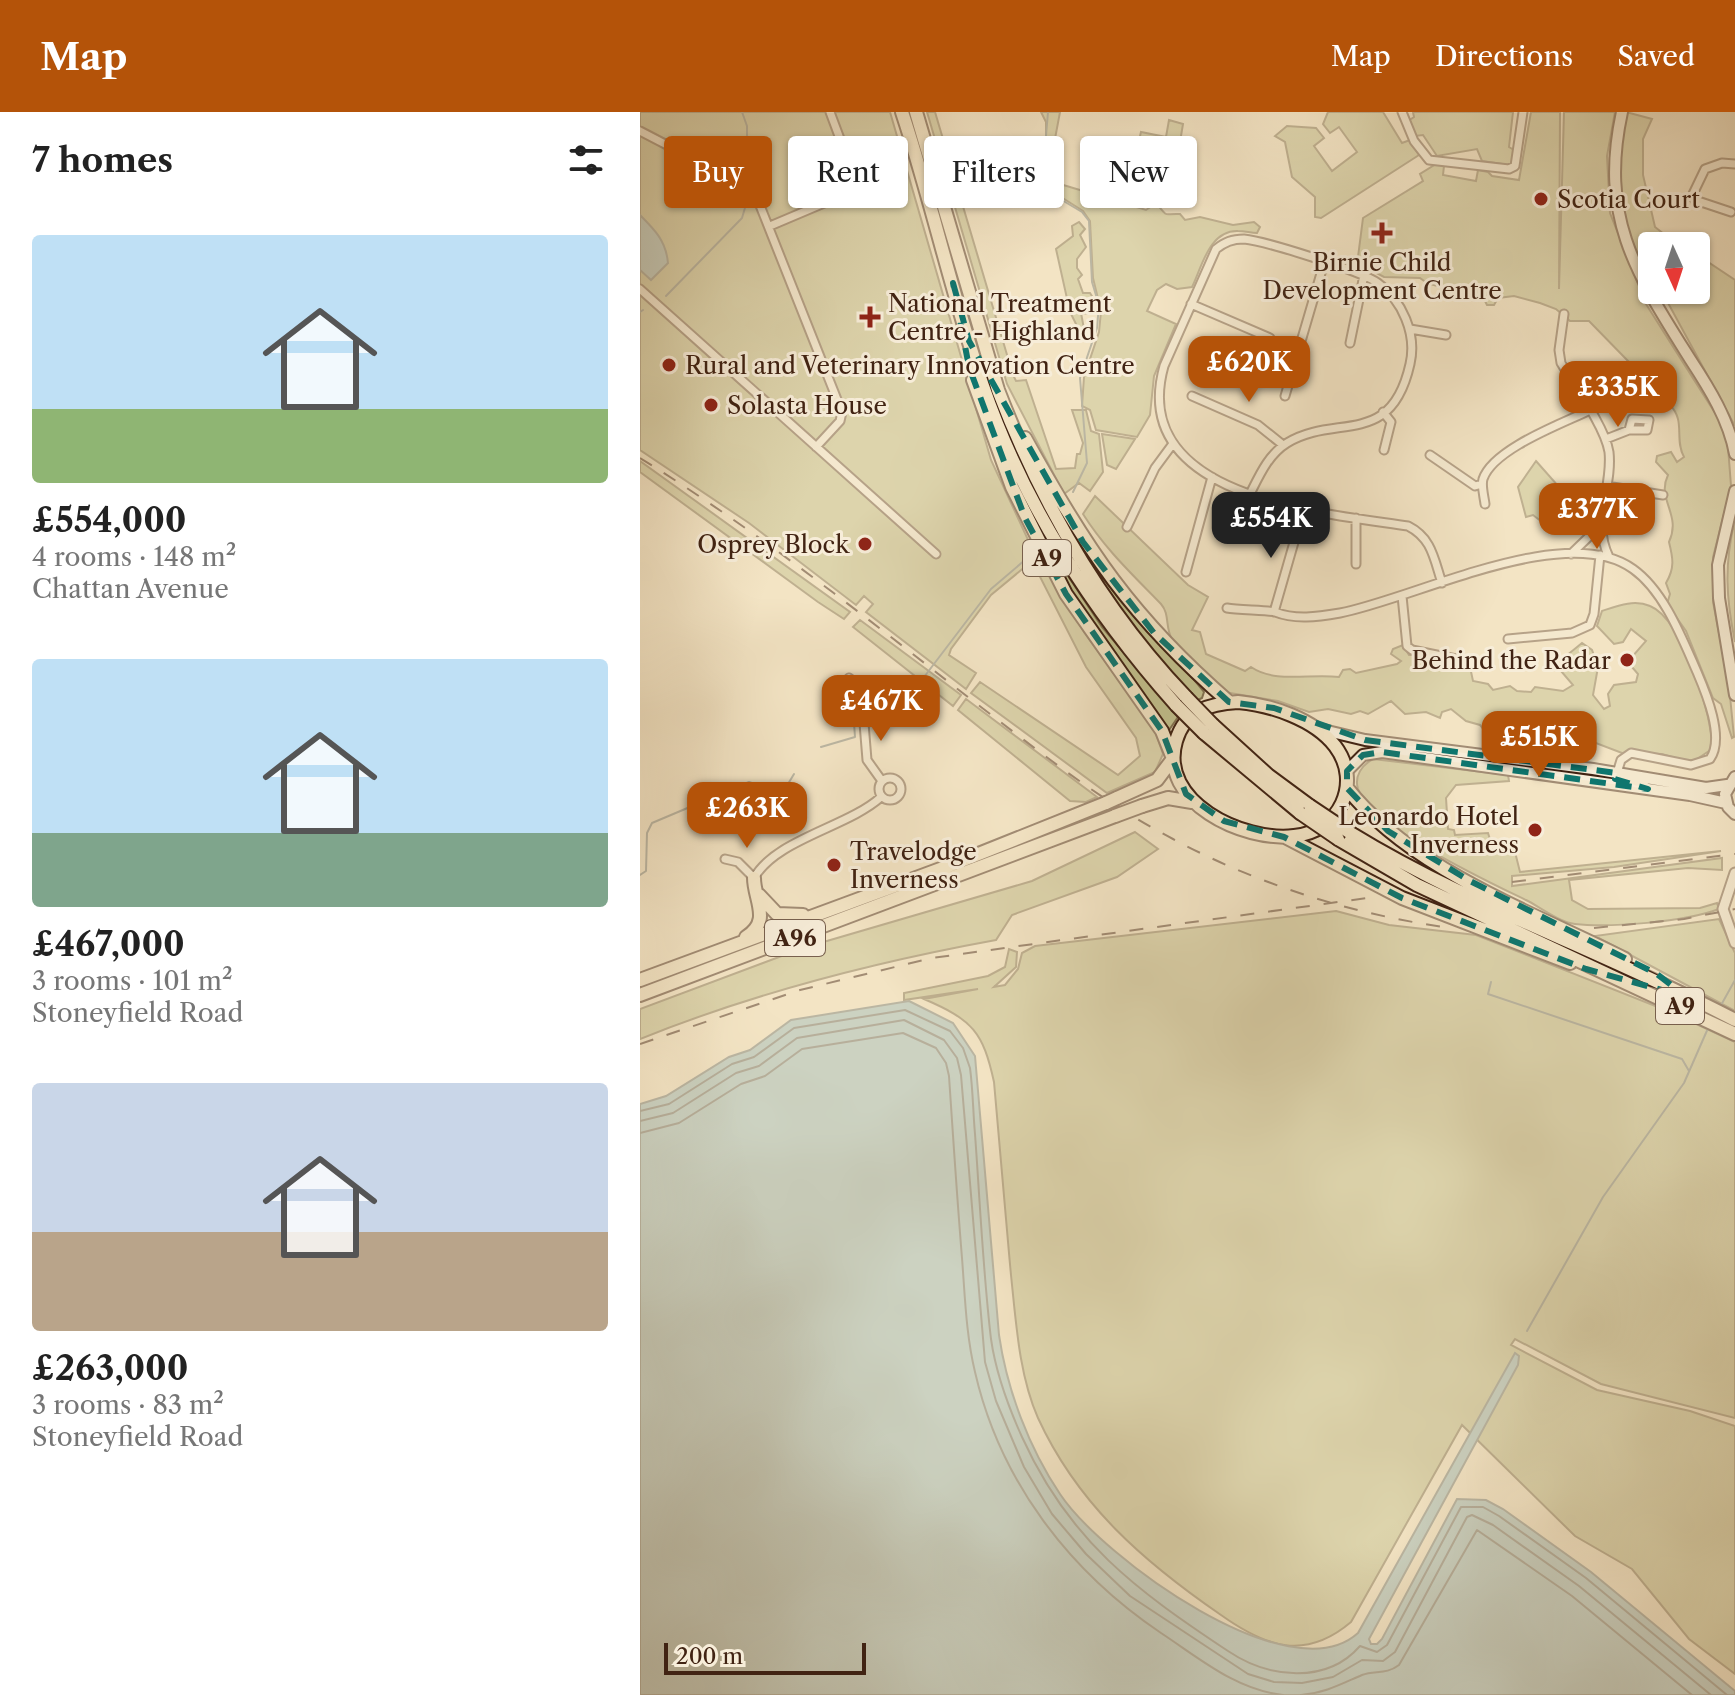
<!DOCTYPE html>
<html lang="en">
<head>
<meta charset="utf-8">
<style>
  body { margin:0; font-family:"Libre Caslon Text",serif; background:#f6f6f6; color:#222; height:100vh; display:flex; flex-direction:column; font-size:30px; white-space:nowrap }
  * { box-sizing:border-box; margin:0 }
  p { font-size:26px; color:#767676 }
  .icon { flex:none; width:44px; height:44px; fill:none; stroke:currentColor; stroke-width:2; stroke-linecap:round; stroke-linejoin:round }
  .map { position:relative; flex:1; overflow:hidden }
  .side { display:flex; flex-direction:column; background:#fff; width:640px }
  .side>* { flex:none }
  .hud { position:absolute; left:24px; top:24px; width:760px; height:72px; display:flex; gap:16px }
  .needle { width:52px; rotate:177deg }
  .tools { position:absolute; left:998px; top:120px; display:grid; gap:16px }
  .tools a { display:grid; place-items:center; width:72px; height:72px; border-radius:8px; background:#fff; box-shadow:0 2px 6px #0004; font-size:40px }
  .scale { position:absolute; left:24px; bottom:20px; width:202px; box-sizing:border-box; padding-left:8px; border:4px solid #412313; border-top:0; font-size:22px; line-height:28px; white-space:nowrap; color:#412313; -webkit-text-stroke:6px #f7edd9; paint-order:stroke }
  .price { position:absolute; translate:-50% -68px; padding:0 18px; border-radius:16px; background:#b45309; color:#fff; font-size:26px; line-height:52px; filter:drop-shadow(0 2px 4px #0008) }
  .price::after { content:''; position:absolute; left:50%; top:48px; width:24px; height:18px; margin-left:-12px; background:inherit; clip-path:polygon(0 0,100% 0,50% 100%) }
  .price.active { background:#222; color:#fff }
  ul { padding:0; list-style:none }
  li { display:grid; align-content:center; gap:16px; height:424px; padding:0 32px }
  li span { display:grid; place-items:center; height:248px; border-radius:8px; color:#555 }
  li>.icon { margin-inline-start:auto }
  span .icon { width:144px; height:144px; fill:#fffc; stroke-width:1 }
  li b { font-size:34px }
  h2 { display:flex; justify-content:space-between; align-items:center; height:96px; padding:0 32px; font-size:34px }
  .pill { padding:0 28px; border-radius:8px; background:#fff; box-shadow:0 2px 6px #0004; font-size:28px; line-height:72px }
  .pill.active { background:#b45309; color:#fff }
  header { display:flex; align-items:center; gap:48px; box-sizing:border-box; height:112px; padding:0 40px; background:#b45309; color:#fff }
  header strong { font-size:38px }
  nav { display:flex; gap:44px; margin-inline-start:auto; font-size:28px }
  main { display:flex; flex:1; min-height:0 }
  .map>svg:first-child { display:block }
</style>
</head>
<body>
<header>
<strong>Map</strong>
<nav><a>Map</a><a>Directions</a><a>Saved</a></nav>
</header>
<main>
<section class="side">
<h2>7 homes<svg class="icon" aria-label="filters" viewBox="0 0 24 24"><path d="M4 7h16M4 17h16"/><circle cx="9" cy="7" r="2"/><circle cx="15" cy="17" r="2"/></svg></h2>
<ul>
<li><span style="background:linear-gradient(#bfe0f5 70%,#8fb573 0)"><svg class="icon" aria-label="home" viewBox="0 0 24 24"><path d="M3 11l9-7 9 7M6 9v11h12V9"/></svg></span><div><b>£554,000</b><p>4 rooms · 148 m²</p><p>Chattan Avenue</p></div></li>
<li><span style="background:linear-gradient(#bfe0f5 70%,#7fa58c 0)"><svg class="icon" aria-label="home" viewBox="0 0 24 24"><path d="M3 11l9-7 9 7M6 9v11h12V9"/></svg></span><div><b>£467,000</b><p>3 rooms · 101 m²</p><p>Stoneyfield Road</p></div></li>
<li><span style="background:linear-gradient(#c9d6e8 60%,#b9a48a 0)"><svg class="icon" aria-label="home" viewBox="0 0 24 24"><path d="M3 11l9-7 9 7M6 9v11h12V9"/></svg></span><div><b>£263,000</b><p>3 rooms · 83 m²</p><p>Stoneyfield Road</p></div></li>
</ul>
</section>
<div class="map">
<svg width="1095" height="1583" viewBox="0 0 1095 1583">
  <rect width="100%" height="100%" fill="#f3e4c4"/>
  <filter id="stains"><feTurbulence type="fractalNoise" baseFrequency=".0025" numOctaves="4"/><feColorMatrix values="0 0 0 0 .2 0 0 0 0 .09 0 0 0 0 .02 0 0 0 .5 -.17"/></filter>
  <radialGradient id="worn" r=".72"><stop offset=".6" stop-color="#630" stop-opacity="0"/><stop offset="1" stop-color="#630" stop-opacity=".3"/></radialGradient>
  <path fill="#c3c28f" stroke="#827251" stroke-width="2" d="M0,0H250L351,348L390,432L393,431L444,520L515,619L523,642L515,660L467,681L331,581L340,570L478,663L500,644L496,626L446,555L392,449L351,483L311,537L309,543L336,561L326,577L226,500L233,492L224,484L216,493L109,411L0,338Z
    M287,0H295L373,263L376,269L386,268L416,357L435,356L437,342H440L443,331L432,298H446L451,319L459,322L463,360L450,379L439,371L424,382L367,272Z
    M401,0H420L408,64L403,68L399,64L406,28V10Z
    M688,0H743L762,31L770,28L779,43L681,106L675,105V85L652,65L645,30L635,24L647,14L676,16L684,26L674,34L692,59L717,40L699,15L690,21L683,12Z
    M773,0H873L869,35L874,38V49L869,53L842,49L837,37L797,44L783,23L775,24L768,9L774,5Z
    M891,0H920L919,177L924,0H975L967,44L970,101L1006,192L1082,312L1088,335L1091,374L1073,445V490L1089,574L1094,625L1092,626L1081,592L1073,586L1046,519L1027,492L1030,482L1026,471C1035,456 1033,446 1029,430C1042,402 1016,388 1028,363L1016,350L1017,344L1031,340L1037,350L1044,345C1034,327 1046,309 1030,293C1015,276 988,278 989,250L949,209H930L916,197L900,191L874,184L858,186L854,193H847L843,185L816,173C807,178 788,173 780,166L744,165L723,154V147L718,145L723,106L783,69L780,62L796,52L804,54L803,63L836,69L838,58L848,60L852,64L879,68Z
    M986,0L1012,7L1003,27V63L1015,115L1039,134H1012V164L1003,144L990,140C972,98 979,44 986,0Z
    M529,8L543,12L534,66L492,58L501,20L526,25Z
    M410,69L506,98L516,91C529,107 523,101 540,102L545,108L560,105L593,113L614,110L620,115L617,121C611,121 605,119 598,119C569,118 562,155 552,175L537,177L526,172L517,178L507,199L536,212L514,264L510,303L497,325L456,318L450,298L442,294L444,265L459,220L461,199L453,166L450,109L443,99L410,78Z
    M439,110L445,117L440,123L446,135L437,147V156L442,163L438,167L443,181H450C454,187 460,197 452,202L441,201L445,222L443,226L430,200L416,137L433,124L432,114Z
    M1056,142L1095,168V314L1021,178H1056Z
    M462,322L495,327L476,357L467,353Z
    M0,349L210,500L204,507L178,490L0,360Z
    M896,349L927,384L925,397L906,413L893,403L886,405L878,375Z
    M376,371L414,443L462,515L538,605L527,621L419,464Z
    M455,384L548,473L568,485L552,518L560,520L566,542L605,559L611,555C636,572 670,561 699,565L703,558L710,557L716,561L757,552L761,549L751,542L753,537L763,533L769,543H780L785,552L794,549L805,555H830L833,569L848,572L853,578L870,574L877,579L891,580L895,575L923,579L933,573L921,559L926,544L942,531L952,538L958,555L953,583L964,597L970,594L968,582L974,573L996,570L998,562L992,555L991,546L1006,529L991,517L983,530L974,532L957,514L962,499C977,494 994,487 1010,494C1043,507 1073,604 1072,637L1054,649L1042,648L1022,642L982,641L935,623L915,626L889,618L845,619L840,613L826,609L811,597L802,600L800,606L786,600L765,602L751,589L728,602L720,599L711,602L688,597L669,600L638,589L584,580C568,560 546,550 532,527C525,516 530,502 521,492C493,463 465,437 443,402Z
    M417,395C441,437 468,476 501,512C522,536 547,557 564,580L562,586L558,588C500,531 457,466 417,395Z
    M1095,408V530C1086,486 1084,452 1095,408Z
    M220,508L321,583L313,594L213,515Z
    M326,587L457,685L446,690L430,689L318,598Z
    M733,647L868,663L869,669L816,673L806,686L808,717L814,718L815,723L848,721L853,737L874,736L880,760L1081,739L974,755L872,764V774L1082,746V758L1048,756L929,768L932,788L948,797L1060,796L1077,791L1079,797C1045,810 969,816 935,812C919,810 900,795 886,788C849,770 731,715 718,677C714,664 722,653 733,647Z
    M495,720L518,737L477,765L372,803L356,828C235,850 114,881 0,927V897L163,836L392,769Z
    M696,799L749,813L836,823L1028,899L1095,930V1306L961,1272L875,1227L871,1233L957,1278L1050,1299L1095,1314V1562L1049,1527L992,1457L935,1424L822,1313L711,1510C665,1549 626,1535 581,1503C504,1450 438,1393 398,1306C379,1263 376,1210 371,1163C365,1099 360,1035 354,970C343,920 333,908 284,887L338,877L264,888V881L348,864L365,855L369,837L377,840L376,855L354,875L365,873L378,857L382,841L395,834Z
    M1079,807L1095,841V899L955,824Z"/>
  <path fill="#9ebcbd" stroke="#797f79" stroke-width="2" d="M0,103C15,118 26,129 28,151L11,168L0,158Z
    M269,889L313,911L335,944L359,1223C367,1278 389,1336 420,1382C462,1445 650,1583 718,1521L875,1241L879,1244L878,1253L729,1527L731,1532H737L742,1527L817,1387L846,1388L863,1397L951,1460L1095,1579V1583H0V992L26,984L89,945L110,938L151,908Z"/>
  <g fill="none" stroke-linecap="round" stroke-linejoin="round">
    <path stroke="#707068" stroke-width="2" d="M0,999L29,992L92,952L114,945L154,916L265,898L310,919L323,936L330,956C333,978 333,1000 335,1022C340,1090 343,1160 351,1227C356,1262 368,1294 382,1325C429,1429 496,1478 588,1539C628,1566 686,1573 720,1534L737,1540L747,1533L821,1395H843L859,1404L946,1466L1087,1583
      M0,1009L33,1001L96,961L119,954L157,926L264,908L304,928L317,946L321,963L345,1250L356,1289L384,1355L412,1402L446,1442L490,1484L608,1562L634,1570L662,1571L693,1565L722,1548L743,1549L755,1540L827,1405L832,1403L853,1413L939,1474L1071,1583
      M0,1021L39,1011L101,972L125,964L162,937L263,921L296,936L306,951L309,964C313,1024 317,1085 322,1146C325,1184 326,1223 335,1260C360,1369 429,1459 521,1521C559,1546 596,1578 643,1583
      M661,1583C685,1581 701,1572 722,1563C735,1558 746,1563 759,1553L837,1418L932,1484L1052,1583"/>
    <path stroke="#797f79" stroke-width="2" d="M102,0L107,14V61
      M408,0L402,71L405,78L442,100L449,109L452,170L459,193L457,216L440,266L447,351L433,380
      M26,184L102,106L107,89
      M0,200L3,198
      M181,635L215,625L214,611L255,575L281,569L351,477L392,442
      M0,763L6,759L7,721L12,711L109,670L135,679L145,677L154,662
      M851,870L848,882L1042,947L1049,959
      M1080,895L1095,868
      M887,1219L963,1085L1044,971L1069,914"/>
    <g stroke="#6e533f" stroke-width="11">
      <path id="minor" d="M762,0L774,29L789,48L869,57L875,54L883,0
        M0,19L102,72L117,86L202,300L200,309L176,335
        M1091,100L1055,88L1052,84L1065,57L1082,51L1095,52
        M130,114L215,78V67L190,0
        M0,177L296,442
        M551,192L630,226
        M924,202L919,238L921,251C935,274 965,315 969,340C973,376 951,409 969,445
        M770,217L806,223
        M710,231L724,163
        M552,284L618,313L643,333
        M645,284L684,151
        M943,290L965,278
        M743,300L751,310L744,338
        M966,327L989,318H1007L1009,308L992,307L989,318
        M790,343L835,374L842,372
        M966,374L1023,383
        M611,380C620,362 629,342 647,331C696,301 751,337 770,252C777,222 762,188 738,171C721,159 625,129 604,127C592,127 585,130 576,137L524,254C487,386 682,401 768,414C792,426 794,447 802,471
        M845,392C844,384 841,374 843,367C853,337 921,312 948,299
        M716,406V452
        M487,415L515,356L532,333
        M931,442L960,414
        M546,460L572,365
        M762,484L767,534L772,538L831,550
        M587,496C598,498 629,498 635,500C655,508 677,505 700,501C774,487 926,408 993,457C1024,479 1042,526 1057,560C1066,581 1085,626 1070,647L1051,653L991,641L981,648L977,661
        M634,500L663,399
        M868,527L932,521L950,513L954,502L960,443
        M213,598L226,580L209,566L194,582L224,611L227,648L242,669
        M239 677a11 11 0 1 1 22 0a11 11 0 1 1-22 0Z
        M85,747L98,750L114,766C136,727 208,715 241,685"/>
    </g>
    <g stroke="#6e533f" stroke-width="13">
      <path id="tertiary" d="M977,661L979,667L998,670L1008,677
        M1095,761L1083,797L1095,831"/>
    </g>
    <g stroke="#412313" stroke-width="14">
      <path id="secondary" d="M982,0C959,106 996,161 1050,247C1069,276 1089,308 1095,342
        M1095,379L1078,453L1079,486L1095,583
        M679,617L725,628L953,657L1066,676L1087,673
        M707,659L723,643L742,640L1050,683L1086,691
        M1095,665L1085,682L1088,695L1095,702"/>
    </g>
    <g stroke="#412313" stroke-width="16">
      <path id="trunk" d="M262,0C292,90 312,184 343,274C385,395 452,498 536,593
        M276,0L358,278C402,393 461,496 546,585
        M333,268L372,375L426,482L522,619L532,644
        M385,326C446,437 492,506 589,590
        M598,590C631,593 674,607 695,634C723,671 699,720 654,724C603,730 518,690 536,629C545,598 569,592 598,590Z
        M573,613L628,663L670,694
        M564,621L660,701
        M707,676C770,757 894,801 985,847
        M477,686L517,668L532,648
        M502,694L528,686L552,690
        M709,720C831,795 968,841 1095,908
        M647,726L762,786L930,851
        M698,727L777,773L1095,922
        M119,783L137,802L163,803
        M106,825C132,809 114,788 114,766
        M0,868L306,755L466,691
        M0,883L475,704"/>
    </g>
    <use href="#minor" stroke="#f7edd9" stroke-width="7"/>
    <use href="#tertiary" stroke="#f7edd9" stroke-width="9"/>
    <use href="#secondary" stroke="#f7edd9" stroke-width="10"/>
    <use href="#trunk" stroke="#f3e4c4" stroke-width="12"/>
    <path stroke="#412313" stroke-width="2" stroke-dasharray="14 14" stroke-linecap="butt" d="M0,346C113,416 219,500 324,582C391,633 458,688 533,727C617,772 709,801 803,815
      M872,770L1095,742
      M954,816L1044,807L1095,797
      M0,932L160,878L292,846L727,786"/>
    <g stroke="#412313" stroke-width="16" stroke-linecap="butt">
      <path id="trunk-bridge" d="M546,585L573,613
        M536,593L564,621
        M466,691L477,686
        M670,694L709,720
        M660,701L698,727
        M475,704L502,694"/>
    </g>
    <use href="#trunk-bridge" stroke="#f3e4c4" stroke-width="12"/>
  </g>
  <path d="M0 0H1095V1583H0ZM313,171L329,229L443,430L514,521L589,590L634,596L725,628L977,661L975,667L1008,677L742,640L723,643L707,659V676L748,719L830,769L1017,862L1047,885L946,857L762,786L644,725L584,709L546,682L522,619L426,482L385,406L329,255Z" fill="#f3e4c4" fill-opacity=".55" fill-rule="evenodd"/>
  <path fill="none" stroke="#0f766e" stroke-width="6" stroke-dasharray="16 10" stroke-linejoin="round" d="M313,171L329,229L443,430L514,521L589,590L634,596L725,628L977,661L975,667L1008,677L742,640L723,643L707,659V676L748,719L830,769L1017,862L1047,885L946,857L762,786L644,725L584,709L546,682L522,619L426,482L385,406L329,255Z"/>
  <g fill="#8f2418" stroke="#f7edd9" stroke-width="3">
    <circle cx="901" cy="87" r="8"/>
    <path d="M738 109h8v8h8v8h-8v8h-8v-8h-8v-8h8z"/>
    <path d="M226 193h8v8h8v8h-8v8h-8v-8h-8v-8h8z"/>
    <circle cx="29" cy="253" r="8"/>
    <circle cx="71" cy="293" r="8"/>
    <circle cx="225" cy="432" r="8"/>
    <circle cx="987" cy="548" r="8"/>
    <circle cx="895" cy="718" r="8"/>
    <circle cx="194" cy="753" r="8"/>
  </g>
  <g text-anchor="middle" dominant-baseline="central" stroke-width="6" stroke-linejoin="round" paint-order="stroke">
    <g fill="#f7edd9" stroke="#78604e" stroke-width="2">
      <rect x="383" y="428" width="48" height="36" rx="6"/>
      <rect x="125" y="808" width="60" height="36" rx="6"/>
      <rect x="1016" y="876" width="48" height="36" rx="6"/>
    </g>
    <g font-size="22" font-weight="bold" fill="#412313">
      <text x="407" y="446">A9</text>
      <text x="155" y="826">A96</text>
      <text x="1040" y="894">A9</text>
    </g>
    <g font-size="24" fill="#412313" stroke="#f7edd9" text-anchor="start">
      <text x="917" y="87">Scotia Court</text>
      <text x="742" y="150" text-anchor="middle">Birnie Child<tspan x="742" dy="28">Development Centre</tspan></text>
      <text x="248" y="191">National Treatment<tspan x="248" dy="28">Centre - Highland</tspan></text>
      <text x="45" y="253">Rural and Veterinary Innovation Centre</text>
      <text x="87" y="293">Solasta House</text>
      <text x="209" y="432" text-anchor="end">Osprey Block</text>
      <text x="971" y="548" text-anchor="end">Behind the Radar</text>
      <text x="879" y="704" text-anchor="end">Leonardo Hotel<tspan x="879" dy="28">Inverness</tspan></text>
      <text x="210" y="739">Travelodge<tspan x="210" dy="28">Inverness</tspan></text>
    </g>
  </g>
  <rect width="100%" height="100%" filter="url(#stains)"/>
  <rect width="100%" height="100%" fill="url(#worn)"/>
</svg>
<div class="tools">
<a><svg class="needle" viewBox="-14 -14 28 28"><path d="M0-13l5 13h-10z" fill="#e53935"/><path d="M0 13l5-13h-10z" fill="#767676"/></svg></a>
</div>
<div class="scale">200 m</div>
<b class="price" style="left:609px;top:292px">£620K</b>
<b class="price" style="left:978px;top:317px">£335K</b>
<b class="price" style="left:957px;top:439px">£377K</b>
<b class="price active" style="left:631px;top:448px">£554K</b>
<b class="price" style="left:241px;top:631px">£467K</b>
<b class="price" style="left:899px;top:667px">£515K</b>
<b class="price" style="left:107px;top:738px">£263K</b>
<div class="hud">
<a class="pill active">Buy</a>
<a class="pill">Rent</a>
<a class="pill">Filters</a>
<a class="pill">New</a>
</div>
</div>
</main>
</body>
</html>
